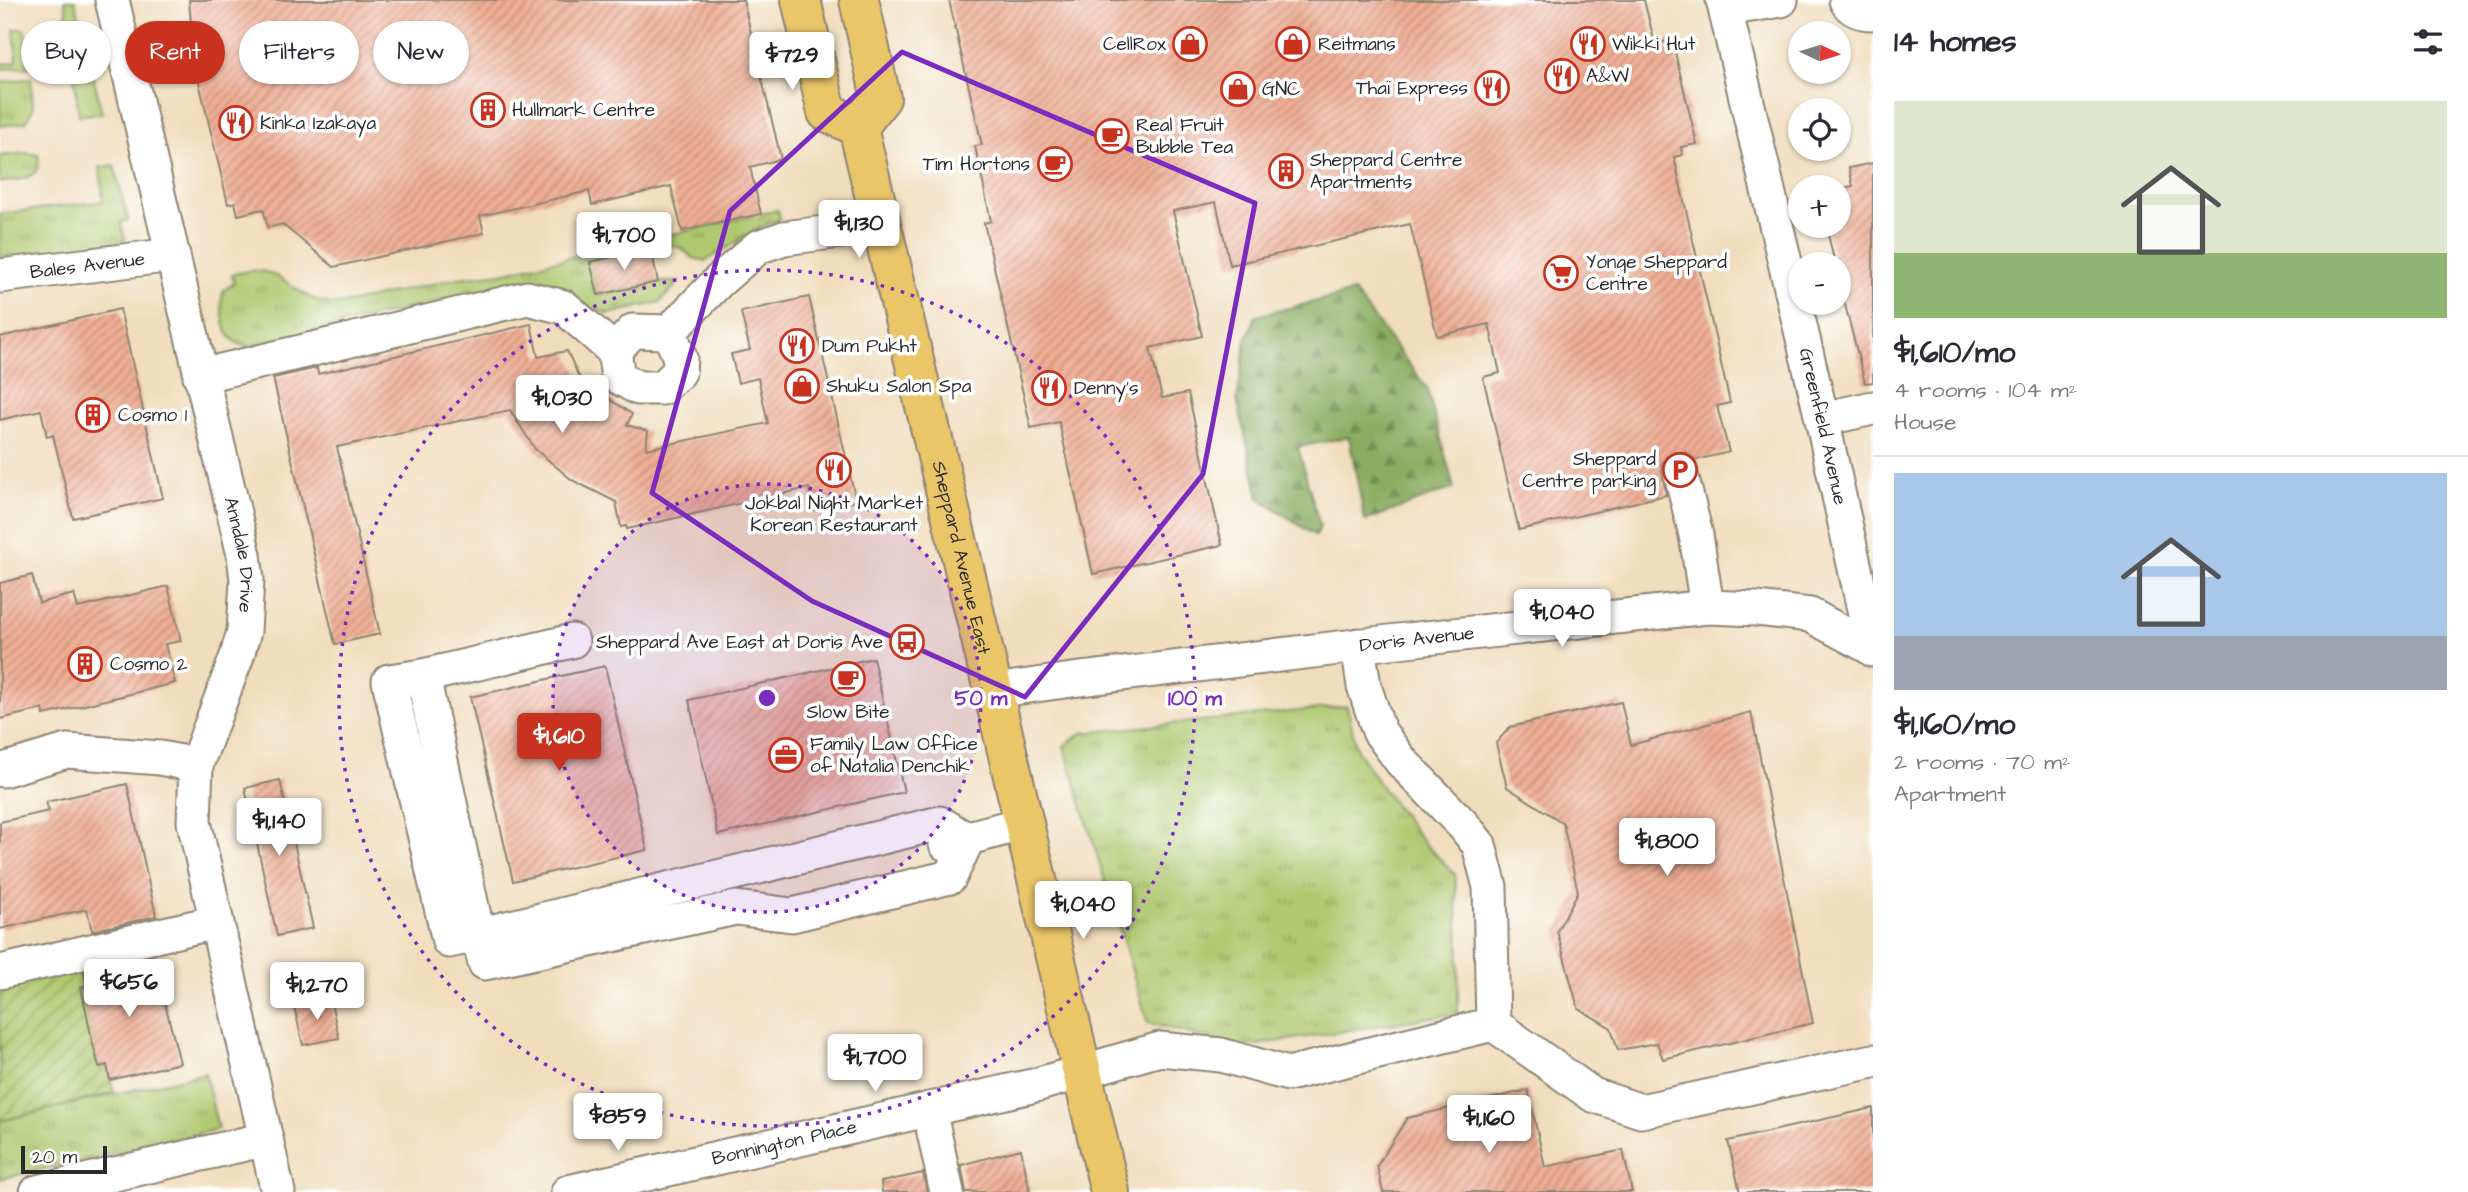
<!DOCTYPE html>
<html lang="en">
<head>
<meta charset="utf-8">
<style>
  body { margin:0; font-family:"Architects Daughter",sans-serif; background:#f2f2f3; color:#2b2b33; height:100vh; display:flex; flex-direction:column; font-size:26px; white-space:nowrap }
  * { box-sizing:border-box; margin:0 }
  p { font-size:23px; color:#7c7c81 }
  .icon { flex:none; width:38px; height:38px; fill:none; stroke:currentColor; stroke-width:2; stroke-linecap:round; stroke-linejoin:round }
  .map { position:relative; flex:1; overflow:hidden }
  .sheet { display:flex; flex-direction:column; background:#fff; width:595px }
  .sheet>* { flex:none }
  .top-card { position:absolute; left:21px; top:21px; width:665px; height:63px; display:flex; gap:14px }
  .needle { width:46px; rotate:94deg }
  .controls { position:absolute; left:1788px; top:21px; display:grid; gap:14px }
  .controls a { display:grid; place-items:center; width:63px; height:63px; border-radius:50%; background:#fff; box-shadow:0 2px 5px #0004; font-size:35px }
  .scale { position:absolute; left:21px; bottom:18px; width:86px; box-sizing:border-box; padding-left:7px; border:4px solid #2b2b2b; border-top:0; font-size:19px; line-height:24px; white-space:nowrap; color:#2b2b2b; -webkit-text-stroke:5px #fff; paint-order:stroke }
  .price { position:absolute; translate:-50% -60px; padding:0 16px; border-radius:7px; background:#fff; color:#222; font-size:23px; line-height:46px; filter:drop-shadow(0 2px 4px #0008) }
  .price::after { content:''; position:absolute; left:50%; top:42px; width:21px; height:16px; margin-left:-10px; background:inherit; clip-path:polygon(0 0,100% 0,50% 100%) }
  .price.selected { background:#c8321e; color:#fff }
  ul { padding:0; list-style:none }
  li { display:grid; align-content:center; gap:14px; height:371px; padding:0 21px }
  li+li { border-top:2px solid #e1e1e2 }
  li span { display:grid; place-items:center; height:217px; border-radius:0px; color:#555 }
  li>.icon { margin-inline-start:auto }
  span .icon { width:126px; height:126px; fill:#fffc; stroke-width:1 }
  li b { font-size:30px }
  h2 { display:flex; justify-content:space-between; align-items:center; height:84px; padding:0 21px; font-size:30px }
  .chip { padding:0 24px; border-radius:32px; background:#fff; box-shadow:0 2px 5px #0004; font-size:24px; line-height:63px }
  .chip.selected { background:#c8321e; color:#fff }
  main { display:flex; flex:1; min-height:0 }
  .map>svg:first-child { display:block }
</style>
</head>
<body>
<main>
<div class="map">
<svg width="1873" height="1192" viewBox="0 0 1873 1192">
  <defs>
    <pattern id="grass-tufts" width="24" height="20" patternUnits="userSpaceOnUse" patternTransform="scale(1.75)"><rect width="24" height="20" fill="#afc96f"/><path d="M3 7l-1-3M5 7V3M7 7l1-3M15 17l-1-3M17 17v-4M19 17l1-3" fill="none" stroke="#8fa35b"/></pattern>
    <pattern id="forest-firs" width="22" height="20" patternUnits="userSpaceOnUse" patternTransform="scale(1.75)"><rect width="22" height="20" fill="#8bad62"/><path d="M5 1l3.5 6h-7zM16 11l3.5 6h-7z" fill="#728d51"/></pattern>
    <pattern id="garden-furrows" width="10" height="10" patternUnits="userSpaceOnUse" patternTransform="scale(1.75)"><rect width="10" height="10" fill="#afc96f"/><path d="M-1 1l2-2M0 10L10 0M9 11l2-2" fill="none" stroke="#8fa35b"/></pattern>
    <pattern id="building-hatch" width="6" height="6" patternUnits="userSpaceOnUse" patternTransform="scale(1.75)"><rect width="6" height="6" fill="#efae94"/><path d="M-1 1l2-2M0 6l6-6M5 7l2-2" fill="none" stroke="#c28e79"/></pattern>
  </defs>
  <rect width="100%" height="100%" fill="#fff"/>
  <filter id="ink" filterUnits="userSpaceOnUse"><feTurbulence type="fractalNoise" baseFrequency=".0143" numOctaves="2"/><feDisplacementMap in="SourceGraphic" scale="14" xChannelSelector="R" yChannelSelector="G"/><feConvolveMatrix kernelMatrix="1 2 1 2 8 2 1 2 1" color-interpolation-filters="sRGB"/></filter>
  <filter id="wash" filterUnits="userSpaceOnUse"><feTurbulence type="fractalNoise" baseFrequency=".00686" numOctaves="4" result="noise"/><feDisplacementMap in="SourceGraphic" scale="28" xChannelSelector="R" yChannelSelector="G"/><feGaussianBlur stdDeviation="1.57" result="paint"/><feColorMatrix in="noise" values="0 0 0 0 0 0 0 0 0 0 0 0 0 0 0 0 0 1.4 0 .05"/><feComposite in="paint" operator="in"/></filter>
  <g filter="url(#wash)">
    <rect width="100%" height="100%" fill="#f0ddbc"/>
    <path fill="url(#grass-tufts)" stroke="#6d7a4d" stroke-width="2" d="M65,0H75L102,113L79,116Z
      M14,29H24L30,67L0,69V64L17,62Z
      M31,78L33,108L26,122L0,126V83Z
      M25,153L38,155C44,180 18,180 0,182V156Z
      M114,165L128,220L121,222L125,240L110,245L0,257V214L103,201L100,167Z
      M778,210L780,219L757,229L706,261L693,258L681,248L671,245L591,262L598,295L658,282H679L660,302L609,314L513,284L246,347C240,345 232,341 228,334C223,323 219,300 224,290L234,283L232,275C285,255 292,308 344,304L458,278L502,273Z
      M1347,706L1357,750L1382,788L1425,844L1455,874L1459,939L1458,1013L1243,1047L1148,1023L1064,746L1082,733Z
      M205,1073L218,1129L0,1179V1121Z"/>
    <path fill="url(#forest-firs)" stroke="#5b6c46" stroke-width="2" d="M1354,292L1427,388L1454,488L1365,521L1349,437L1298,447L1320,527L1316,536L1259,498L1237,400L1246,340L1256,316Z"/>
    <path fill="url(#garden-furrows)" stroke="#6d7a4d" stroke-width="2" d="M82,963L87,985L81,987L99,1067L107,1065L114,1093L0,1121V983Z"/>
    <g id="blocks">
      <path fill="url(#building-hatch)" d="M189,0H743L781,159L750,167L761,214L682,231L671,186L592,205L589,191L480,216L484,233L334,267L282,224L268,228L263,209L238,215L235,202L228,204L194,61Z
        M949,0H1644L1655,44L1672,40L1697,144L1681,147L1682,155L1674,157L1730,403L1717,406L1729,452L1696,460L1686,452H1675L1666,457L1661,465L1666,495L1519,530L1483,377L1500,373L1489,324L1437,336L1410,224L1230,265L1216,202L1173,211L1202,336L1150,348L1162,398L1188,393L1222,545L1093,574L1059,422L1031,428L984,223L991,221L975,146L982,145Z
        M1873,163V382L1865,383L1839,281V264H1835L1826,226H1839V189L1853,186L1849,168Z
        M651,248L658,282L598,295L590,262Z
        M809,297L856,501L814,511L809,488L627,529L626,526L621,527L616,502L572,480L535,449L510,410L337,447L380,634L335,644L273,378L317,368L318,374L531,324L538,357L567,351L586,392L596,384L612,401L632,414L627,425L648,431L646,449L768,423L758,378L738,383L731,354L750,350L741,312Z
        M120,309L163,498L73,518L53,435L47,437L41,410L0,420V337Z
        M32,575L39,603L74,594L78,608L168,586L181,641L165,644L175,683L44,715L43,709L0,719V583Z
        M873,658L904,792L718,835L689,700Z
        M605,666L647,850L513,881L470,697Z
        M1621,702L1631,745L1751,712L1813,1023L1663,1059L1657,1043L1618,1050L1611,1028L1578,1008L1557,931L1578,892L1563,823L1507,787L1496,743L1510,727Z
        M280,780L313,928L277,936L245,788Z
        M127,784L156,916L92,931L87,909L0,929V822L49,811L46,802Z
        M153,956L180,1063L110,1080L107,1065L99,1067L92,1040L81,987L87,985L84,972Z
        M330,998L339,1038L303,1045L294,1006Z
        M1528,1090L1545,1167L1623,1150L1632,1192H1383L1377,1166L1407,1118Z
        M1873,1108V1192H1740L1728,1141Z
        M1021,1149L1030,1192H966L961,1165Z
        M923,1173L927,1192H882L881,1182Z"/>
    </g>
  </g>
  <g filter="url(#ink)">
    <use href="#blocks" fill-opacity="0" stroke="#8e8474" stroke-width="2"/>
    <g fill="none" stroke-linecap="round" stroke-linejoin="round">
      <g stroke="#8e8474" stroke-width="37">
        <g id="minor">
          <path id="s1" d="M112,0L244,555L247,580L244,631L237,656L196,765L194,822L278,1192"/>
          <path id="s2" d="M1723,0L1822,419L1873,650"/>
          <path d="M1846,0C1851,10 1862,13 1873,13"/>
          <path d="M1726,9L1781,0"/>
          <path id="s3" d="M0,276L173,255"/>
          <path d="M669,332L680,358L679,372L662,388H638L618,377L614,351L633,331L669,332L719,281L758,247L784,238L881,226"/>
          <path d="M200,376L527,298L564,307L614,351"/>
          <path d="M1822,419L1873,408"/>
          <path d="M1680,470L1696,535L1707,607"/>
          <path d="M1358,645L1364,686L1379,731L1401,761L1464,826L1479,845L1490,887L1493,1024"/>
          <path d="M423,676L572,641"/>
          <path id="s4" d="M993,691L1072,680L1389,642L1707,607L1757,609L1810,615L1873,649"/>
          <path d="M3,770L67,751L160,758L196,765"/>
          <path d="M967,840L940,823L478,935L423,676L389,681L449,941L478,935L485,963L736,908L792,915L950,877L967,840"/>
          <path d="M946,844L1025,823"/>
          <path d="M0,972L216,922"/>
          <path d="M929,1109L947,1192"/>
          <path d="M37,1192L266,1139"/>
          <path id="s5" d="M568,1192L1036,1085L1160,1049L1221,1055L1288,1074L1493,1024L1593,1095L1641,1111L1873,1061"/>
        </g>
      </g>
      <g stroke="#8e8474" stroke-width="42">
        <g id="major">
          <path d="M801,0L827,112L858,127"/>
          <path id="s6" d="M858,127L980,635L1110,1192"/>
          <path d="M858,127L881,98L859,0"/>
        </g>
      </g>
      <use href="#minor" stroke="#fff" stroke-width="33"/>
      <use href="#major" stroke="#ebc669" stroke-width="38"/>
    </g>
  </g>
  <path fill="none" stroke="#7b2cbf" stroke-width="5" stroke-linejoin="round" d="M902,52L1255,203L1203,474L1025,697L812,601L652,493L730,211Z"/>
  <circle cx="767" cy="698" r="214" fill="#7b2cbf" fill-opacity=".12"/>
  <g fill="none" stroke="#7b2cbf" stroke-width="3.5" stroke-dasharray="3.5 7">
    <circle cx="767" cy="698" r="214"/>
    <circle cx="767" cy="698" r="428"/>
  </g>
  <defs>
    <g id="shop-ring" transform="scale(1.75)"><circle r="9.5" fill="#fff" stroke="#c8321e" stroke-width="1.5"/><path d="M-5-2.5h2.3a2.7 3.5 0 0 1 5.4 0H5L5.5 6h-11ZM-1.5-2.5h3a1.5 2.3 0 0 0-3 0Z" fill="#c8321e"/></g>
    <g id="restaurant-ring" transform="scale(1.75)"><circle r="9.5" fill="#fff" stroke="#c8321e" stroke-width="1.5"/><path d="M-5-6h1v4h1v-4h1v4h1v-4h1v5L-1.5 .5V6h-2V.5L-5-1ZM5-6V6H3V1.5H1.5Q1.5-4 5-6Z" fill="#c8321e"/></g>
    <g id="building-ring" transform="scale(1.75)"><circle r="9.5" fill="#fff" stroke="#c8321e" stroke-width="1.5"/><path d="M-4-6H4V6H1V3H-1V6H-4ZM-2.5-4.3h1.7v1.8h-1.7ZM.8-4.3h1.7v1.8H.8ZM-2.5-1h1.7V.8h-1.7ZM.8-1h1.7V.8H.8Z" fill="#c8321e"/></g>
    <g id="cafe-ring" transform="scale(1.75)"><circle r="9.5" fill="#fff" stroke="#c8321e" stroke-width="1.5"/><path d="M-5.5-4.5H6V0H3Q3 3.5 0 3.5H-2.5Q-5.5 3.5-5.5 0ZM3-3.2v2h1.7v-2ZM-6 4.5H4V6H-6Z" fill="#c8321e"/></g>
    <g id="supermarket-ring" transform="scale(1.75)"><circle r="9.5" fill="#fff" stroke="#c8321e" stroke-width="1.5"/><path d="M-6-5.5h2.5l.6 2H6L4.5 2H-2.5L-4.4-4H-6ZM-1.5 3.2a1.3 1.3 0 1 0 .1 0ZM3 3.2a1.3 1.3 0 1 0 .1 0Z" fill="#c8321e"/></g>
    <g id="parking-ring" transform="scale(1.75)"><circle r="9.5" fill="#fff" stroke="#c8321e" stroke-width="1.5"/><path d="M-3.5-5.5H1a3.5 3.5 0 0 1 0 7H-1V5.5H-3.5ZM-1-3.4V-.6H.8a1.4 1.4 0 0 0 0-2.8Z" fill="#c8321e"/></g>
    <g id="bus-ring" transform="scale(1.75)"><circle r="9.5" fill="#fff" stroke="#c8321e" stroke-width="1.5"/><path d="M-5-6H5V4H4V6H2V4H-2V6H-4V4H-5ZM-3.5-4V0h7V-4ZM-3.5 1.2v1.5H-2V1.2ZM2 1.2v1.5H3.5V1.2Z" fill="#c8321e"/></g>
    <g id="office-ring" transform="scale(1.75)"><circle r="9.5" fill="#fff" stroke="#c8321e" stroke-width="1.5"/><path d="M-6-3h4V-5.5h4V-3h4V5H-6ZM-1-4.5V-3h2v-1.5ZM-6 0V1H6V0Z" fill="#c8321e"/></g>
  </defs>
  <g fill-rule="evenodd">
    <use href="#shop-ring" x="1190" y="44"/>
    <use href="#shop-ring" x="1293" y="44"/>
    <use href="#restaurant-ring" x="1588" y="44"/>
    <use href="#restaurant-ring" x="1562" y="76"/>
    <use href="#restaurant-ring" x="1492" y="88"/>
    <use href="#shop-ring" x="1238" y="89"/>
    <use href="#building-ring" x="488" y="110"/>
    <use href="#restaurant-ring" x="236" y="123"/>
    <use href="#cafe-ring" x="1112" y="136"/>
    <use href="#cafe-ring" x="1055" y="164"/>
    <use href="#building-ring" x="1286" y="171"/>
    <use href="#supermarket-ring" x="1561" y="273"/>
    <use href="#restaurant-ring" x="797" y="346"/>
    <use href="#shop-ring" x="802" y="386"/>
    <use href="#restaurant-ring" x="1049" y="388"/>
    <use href="#building-ring" x="93" y="415"/>
    <use href="#restaurant-ring" x="834" y="470"/>
    <use href="#parking-ring" x="1680" y="470"/>
    <use href="#bus-ring" x="907" y="642"/>
    <use href="#building-ring" x="85" y="664"/>
    <use href="#cafe-ring" x="848" y="679"/>
    <use href="#office-ring" x="786" y="755"/>
  </g>
  <g text-anchor="middle" dominant-baseline="central" stroke-width="7" stroke-linejoin="round" paint-order="stroke">
    <g font-size="19" fill="#2b2b2b" stroke="#fff" text-anchor="start">
      <text x="1166" y="44" text-anchor="end">CellRox</text>
      <text x="1318" y="44">Reitmans</text>
      <text x="1612" y="44">Wikki Hut</text>
      <text x="1586" y="76">A&amp;W</text>
      <text x="1468" y="88" text-anchor="end">Thaï Express</text>
      <text x="1262" y="89">GNC</text>
      <text x="512" y="110">Hullmark Centre</text>
      <text x="260" y="123">Kinka Izakaya</text>
      <text x="1136" y="125">Real Fruit<tspan x="1136" dy="22">Bubble Tea</tspan></text>
      <text x="1310" y="160">Sheppard Centre<tspan x="1310" dy="22">Apartments</tspan></text>
      <text x="1030" y="164" text-anchor="end">Tim Hortons</text>
      <text x="1586" y="262">Yonge Sheppard<tspan x="1586" dy="22">Centre</tspan></text>
      <text x="822" y="346">Dum Pukht</text>
      <text x="826" y="386">Shuku Salon Spa</text>
      <text x="1074" y="388">Denny's</text>
      <text x="118" y="415">Cosmo 1</text>
      <text x="1656" y="459" text-anchor="end">Sheppard<tspan x="1656" dy="22">Centre parking</tspan></text>
      <text x="834" y="503" text-anchor="middle">Jokbal Night Market<tspan x="834" dy="22">Korean Restaurant</tspan></text>
      <text x="883" y="642" text-anchor="end">Sheppard Ave East at Doris Ave</text>
      <text x="110" y="664">Cosmo 2</text>
      <text x="848" y="712" text-anchor="middle">Slow Bite</text>
      <text x="810" y="744">Family Law Office<tspan x="810" dy="22">of Natalia Denchik</tspan></text>
    </g>
    <g font-size="19" fill="#2b2b2b" stroke="#fff">
      <text stroke="none"><textPath href="#s3" startOffset="88">Bales Avenue</textPath></text>
      <text stroke="none"><textPath href="#s2" startOffset="438">Greenfield Avenue</textPath></text>
      <text stroke="none"><textPath href="#s1" startOffset="570">Anndale Drive</textPath></text>
      <text stroke="none"><textPath href="#s6" startOffset="443">Sheppard Avenue East</textPath></text>
      <text stroke="none"><textPath href="#s4" startOffset="427">Doris Avenue</textPath></text>
      <text stroke="none"><textPath href="#s5" startOffset="222">Bonnington Place</textPath></text>
    </g>
  </g>
  <circle cx="767" cy="698" r="10" fill="#7b2cbf" stroke="#fff" stroke-width="3.5"/>
  <g font-size="21" text-anchor="middle" font-weight="bold" fill="#7b2cbf" stroke="#fff" stroke-width="7" stroke-linejoin="round" paint-order="stroke">
    <text x="981" y="705">50 m</text>
    <text x="1195" y="705">100 m</text>
  </g>
</svg>
<div class="controls">
<a><svg class="needle" viewBox="-14 -14 28 28"><path d="M0-13l5 13h-10z" fill="#e53935"/><path d="M0 13l5-13h-10z" fill="#7c7c81"/></svg></a>
<a><svg class="icon" aria-label="locate" viewBox="0 0 24 24"><circle cx="12" cy="12" r="6"/><path d="M12 2v4M12 18v4M2 12h4M18 12h4"/></svg></a>
<a>+</a>
<a>−</a>
</div>
<div class="scale">20 m</div>
<b class="price" style="left:792px;top:92px">$729</b>
<b class="price" style="left:859px;top:260px">$1,130</b>
<b class="price" style="left:624px;top:272px">$1,700</b>
<b class="price" style="left:562px;top:435px">$1,030</b>
<b class="price" style="left:1562px;top:649px">$1,040</b>
<b class="price selected" style="left:559px;top:773px">$1,610</b>
<b class="price" style="left:279px;top:858px">$1,140</b>
<b class="price" style="left:1667px;top:878px">$1,800</b>
<b class="price" style="left:1083px;top:941px">$1,040</b>
<b class="price" style="left:129px;top:1019px">$656</b>
<b class="price" style="left:317px;top:1022px">$1,270</b>
<b class="price" style="left:875px;top:1094px">$1,700</b>
<b class="price" style="left:618px;top:1153px">$859</b>
<b class="price" style="left:1489px;top:1155px">$1,160</b>
<div class="top-card">
<a class="chip">Buy</a>
<a class="chip selected">Rent</a>
<a class="chip">Filters</a>
<a class="chip">New</a>
</div>
</div>
<section class="sheet">
<h2>14 homes<svg class="icon" aria-label="filters" viewBox="0 0 24 24"><path d="M4 7h16M4 17h16"/><circle cx="9" cy="7" r="2"/><circle cx="15" cy="17" r="2"/></svg></h2>
<ul>
<li><span style="background:linear-gradient(#dfe7d0 70%,#8fb573 0)"><svg class="icon" aria-label="home" viewBox="0 0 24 24"><path d="M3 11l9-7 9 7M6 9v11h12V9"/></svg></span><div><b>$1,610/mo</b><p>4 rooms · 104 m²</p><p>House</p></div></li>
<li><span style="background:linear-gradient(#a9c7e8 75%,#9aa5b1 0)"><svg class="icon" aria-label="home" viewBox="0 0 24 24"><path d="M3 11l9-7 9 7M6 9v11h12V9"/></svg></span><div><b>$1,160/mo</b><p>2 rooms · 70 m²</p><p>Apartment</p></div></li>
</ul>
</section>
</main>
</body>
</html>
